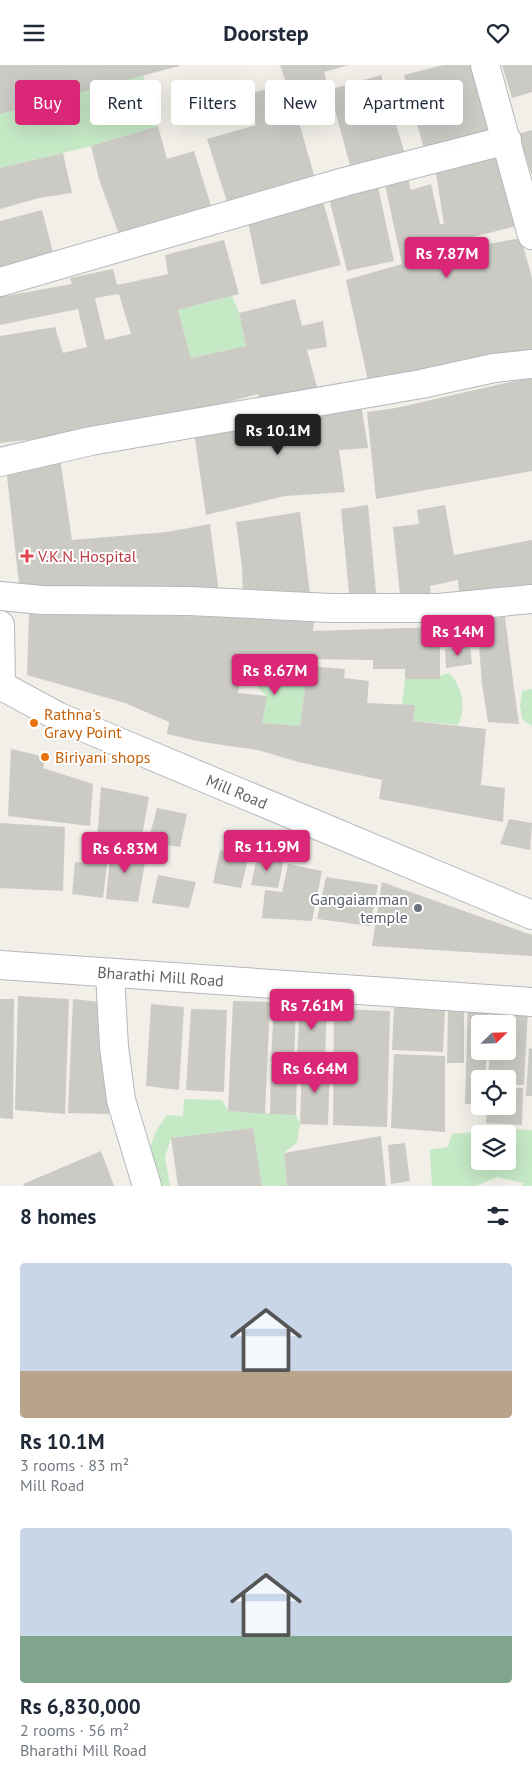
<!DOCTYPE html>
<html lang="en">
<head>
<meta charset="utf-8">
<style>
  body { margin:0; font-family:"PT Sans",sans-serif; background:#f6f6f7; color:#1f2937; height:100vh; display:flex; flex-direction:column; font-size:19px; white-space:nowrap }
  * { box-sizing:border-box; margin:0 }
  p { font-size:16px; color:#747a83 }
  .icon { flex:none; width:28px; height:28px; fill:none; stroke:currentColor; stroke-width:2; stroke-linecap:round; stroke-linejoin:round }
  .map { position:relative; height:1121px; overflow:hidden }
  .sheet { display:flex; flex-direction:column; background:#fff; flex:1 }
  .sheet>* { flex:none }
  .banner { position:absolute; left:15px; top:15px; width:502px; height:45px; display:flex; gap:10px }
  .needle { width:32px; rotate:67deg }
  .controls { position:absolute; left:471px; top:950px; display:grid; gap:10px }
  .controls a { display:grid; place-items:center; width:45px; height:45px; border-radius:5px; background:#fff; box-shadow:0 5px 20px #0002; font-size:25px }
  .price { position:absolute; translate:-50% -42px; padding:0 11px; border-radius:5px; background:#db2777; color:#fff; font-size:16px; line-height:32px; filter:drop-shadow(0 1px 2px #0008) }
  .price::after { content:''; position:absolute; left:50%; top:30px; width:15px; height:11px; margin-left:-8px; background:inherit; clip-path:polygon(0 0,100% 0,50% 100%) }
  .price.current { background:#222; color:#fff }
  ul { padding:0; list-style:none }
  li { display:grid; align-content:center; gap:10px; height:265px; padding:0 20px }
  li span { display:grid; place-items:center; height:155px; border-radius:5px; color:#555 }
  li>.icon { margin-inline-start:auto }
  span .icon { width:90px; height:90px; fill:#fffc; stroke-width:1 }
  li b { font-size:21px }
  h2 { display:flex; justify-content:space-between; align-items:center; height:60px; padding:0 20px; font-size:21px }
  .pill { padding:0 18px; border-radius:5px; background:#fff; box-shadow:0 5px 20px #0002; font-size:18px; line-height:45px }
  .pill.current { background:#db2777; color:#fff }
  header { display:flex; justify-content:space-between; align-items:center; height:65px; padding:0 20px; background:#fff; font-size:22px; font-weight:600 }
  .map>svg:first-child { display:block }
</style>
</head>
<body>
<header><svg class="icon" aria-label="menu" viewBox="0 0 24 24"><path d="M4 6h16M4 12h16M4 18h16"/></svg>Doorstep<svg class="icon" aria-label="heart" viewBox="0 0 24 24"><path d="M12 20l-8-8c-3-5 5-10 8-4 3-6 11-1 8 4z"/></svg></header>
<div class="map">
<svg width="532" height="1121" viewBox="0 0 532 1121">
  <rect width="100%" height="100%" fill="#f1efe8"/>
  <path fill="#c5e8c5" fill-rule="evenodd" d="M143,10L158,61L91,81L0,103V49Z
    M232,231L239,248L246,281L191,293L178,245Z
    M273,595L291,596L308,601L300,661L262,658L267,631C247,617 256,605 273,595Z
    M449,608C462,621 467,643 458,660L413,656L414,640H402L405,614H440V611Z
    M532,624V661L522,654L520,640L522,626Z
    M184,1034L222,1035L228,1046L296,1050L300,1059L297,1077L284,1088L287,1121H262L253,1063L171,1073L165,1092L170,1121H152L146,1093L156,1066L167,1050L183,1051Z
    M508,1064L532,1065V1121H523V1118L497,1112L476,1121H432L430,1085L448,1082L452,1069ZM480,1069H508V1096H480Z"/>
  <path fill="#cccac5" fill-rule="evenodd" d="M0,0H179V1L0,49Z
    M280,0H349L324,7L329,25L381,10L405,89L351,104L335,45L299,57L316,117L229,143L207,74L256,60L247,30L286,18Z
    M443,0H475L495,63L424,84L404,10Z
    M502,0H532V27L512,33Z
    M158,61L167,94L194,86L212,144L118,167L99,114L91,81Z
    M532,65V110L518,69Z
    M63,88L72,128L39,133L0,144V103Z
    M503,88L521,160L448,178L450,186L521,173L532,213V289L369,320L346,215L402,199L384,115L407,109L411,125L431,119L440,159H444L435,102Z
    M377,117L394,196L347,206L328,129Z
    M321,129L341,200L261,220L246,147Z
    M42,145L54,191L0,205V156Z
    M224,175L239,229L178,245L191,293L246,281L239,248L295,234L302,261L323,256L327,282L307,285L317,322L261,336L258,329L204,344L62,371L0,378V271L55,262L63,288L87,282L78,244L0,260V232L72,219L70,213L113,204L117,220L168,209L165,190ZM119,229L131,269L105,275L95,233Z
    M532,312V406L376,434L367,347L396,343Z
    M360,333L368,383L339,385L345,427L285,431L206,450L194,367Z
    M60,393L72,475L167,467L210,459L219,528H20L6,402Z
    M368,440L377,538H350L341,444Z
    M445,440L454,490L532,475V528L499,531L498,522L459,527L458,515L430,521L432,536L401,539L393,462L419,459L417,445Z
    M300,447L310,529L243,534L242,502L236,457Z
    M29,549L247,552L314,557L313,566L440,562V614H405V604H373V595L243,593L238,628L267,631L262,658L300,661L308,601L345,604L344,613L369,616L367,638L415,640L413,656L486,664L481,720L505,723L503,757L379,734L382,715L298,697L258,685L202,677L167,669L169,657L148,648L125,638L27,610Z
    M505,552L513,616L519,659L488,657L482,619L477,555Z
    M470,581L472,599L446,603L445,584Z
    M11,684L46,692L43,703L93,719L90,761L8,751Z
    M101,722L149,732L140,782L97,776Z
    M157,743L187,749L180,782L148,777Z
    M509,754L532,758L530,785L500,779Z
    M0,758L65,762L63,826L0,823Z
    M111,781L147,786L138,837L106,834Z
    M220,785L249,790L241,823L213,818Z
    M257,791L284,794L278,823L251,820Z
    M75,797L107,799L103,833L72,829Z
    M288,799L322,806L312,856L262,853L265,825L282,827Z
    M158,810L196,817L189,843L152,838Z
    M326,812L378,820L370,861L317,854Z
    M382,817L532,870V891L372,881Z
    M18,931L69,934L65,1049L15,1045Z
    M0,934H14L13,1054L0,1053Z
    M73,934L109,938V1049L68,1048Z
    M233,936L270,937L265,1049L228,1046Z
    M274,937L296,939L294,998L271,996Z
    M468,937L489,938L488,959H480V986H487L485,1014H480V1039H465Z
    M300,938L327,941L325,994L297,992Z
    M151,939L184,942L179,1025L146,1021Z
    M492,942L528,944L524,1020H508V1014H488L490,986H508V959H491Z
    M394,943L445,944L443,987L392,985Z
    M191,944L227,945L224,1027L186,1025Z
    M334,944L390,946L387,1062L333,1060Z
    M448,945H464V998H447Z
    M529,983L532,984V1031H526Z
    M394,989L445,991V1067L391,1063Z
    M302,998L330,1000L328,1060L300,1059Z
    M271,999L297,1002L296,1050L270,1049Z
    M508,1023H523L522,1060L486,1058L487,1041H508Z
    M253,1063L262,1121H178L171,1073Z
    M381,1071L386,1121H287L284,1088Z
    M405,1078L410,1116L391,1119L388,1080Z
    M101,1086L114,1121H24L23,1119Z"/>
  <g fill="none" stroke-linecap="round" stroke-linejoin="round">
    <g stroke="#b5b8bc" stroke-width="30">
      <g id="street">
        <path d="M485,0L532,170"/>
        <path d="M0,217L344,117L507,75"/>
        <path d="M0,397L91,376L421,319L494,303L532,299"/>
        <path d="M0,531L42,535L189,536L330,543H438L532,534"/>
        <path d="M0,560L1,620"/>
        <path id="s1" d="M0,900L532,937"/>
        <path d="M110,909L114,982L121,1035L147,1121"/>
      </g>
    </g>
    <g stroke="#b6babf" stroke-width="30">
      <g id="secondary">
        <path id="s2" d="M0,620L59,652L532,850"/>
      </g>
    </g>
    <use href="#street" stroke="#fff" stroke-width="28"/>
    <use href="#secondary" stroke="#fff" stroke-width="28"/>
  </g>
  <path fill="#e0444e" stroke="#fff" stroke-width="2" d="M24.5 483.5h5v5h5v5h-5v5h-5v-5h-5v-5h5z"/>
  <g fill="#e8710a" stroke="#fff" stroke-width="2">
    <circle cx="34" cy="658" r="5"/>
    <circle cx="45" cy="692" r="5"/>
  </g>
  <circle fill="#6b7280" stroke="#fff" stroke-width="2" cx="418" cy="843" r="5"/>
  <g text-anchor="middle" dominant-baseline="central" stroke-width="4" stroke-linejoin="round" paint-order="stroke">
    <g font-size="16" fill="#be3a42" stroke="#fff" text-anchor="start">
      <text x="38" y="491">V.K.N. Hospital</text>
    </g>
    <g font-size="16" fill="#c56008" stroke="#fff" text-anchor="start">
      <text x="44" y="649">Rathna's<tspan x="44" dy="18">Gravy Point</tspan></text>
      <text x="55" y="692">Biriyani shops</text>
    </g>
    <g font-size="16" fill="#5f6368" stroke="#fff">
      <text stroke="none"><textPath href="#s2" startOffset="260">Mill Road</textPath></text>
      <text stroke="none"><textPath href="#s1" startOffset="161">Bharathi Mill Road</textPath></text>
    </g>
    <g font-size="16" fill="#5b616d" stroke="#fff" text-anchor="end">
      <text x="408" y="834">Gangaiamman<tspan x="408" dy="18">temple</tspan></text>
    </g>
  </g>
</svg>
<div class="controls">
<a><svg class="needle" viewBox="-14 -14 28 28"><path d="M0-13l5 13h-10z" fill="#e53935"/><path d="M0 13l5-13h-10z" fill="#747a83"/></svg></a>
<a><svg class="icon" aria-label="locate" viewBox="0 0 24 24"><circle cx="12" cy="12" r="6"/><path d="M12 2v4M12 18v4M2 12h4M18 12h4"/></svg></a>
<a><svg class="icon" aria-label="layers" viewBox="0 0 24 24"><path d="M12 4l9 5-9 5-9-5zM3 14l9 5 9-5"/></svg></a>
</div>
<b class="price" style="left:447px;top:214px">Rs 7.87M</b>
<b class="price current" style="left:278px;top:391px">Rs 10.1M</b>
<b class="price" style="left:458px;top:592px">Rs 14M</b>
<b class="price" style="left:275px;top:631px">Rs 8.67M</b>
<b class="price" style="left:267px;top:807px">Rs 11.9M</b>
<b class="price" style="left:125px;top:809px">Rs 6.83M</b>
<b class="price" style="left:312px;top:966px">Rs 7.61M</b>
<b class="price" style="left:315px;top:1029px">Rs 6.64M</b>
<div class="banner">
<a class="pill current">Buy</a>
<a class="pill">Rent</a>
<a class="pill">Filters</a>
<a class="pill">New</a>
<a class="pill">Apartment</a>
</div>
</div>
<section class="sheet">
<h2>8 homes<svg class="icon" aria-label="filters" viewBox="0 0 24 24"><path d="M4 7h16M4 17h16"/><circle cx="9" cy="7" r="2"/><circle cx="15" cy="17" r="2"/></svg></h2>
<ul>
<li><span style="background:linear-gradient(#c9d6e8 70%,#b9a48a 0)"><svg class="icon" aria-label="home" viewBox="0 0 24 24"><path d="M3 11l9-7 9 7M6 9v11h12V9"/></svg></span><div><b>Rs 10.1M</b><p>3 rooms · 83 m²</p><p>Mill Road</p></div></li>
<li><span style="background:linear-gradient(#c9d6e8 70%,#7fa58c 0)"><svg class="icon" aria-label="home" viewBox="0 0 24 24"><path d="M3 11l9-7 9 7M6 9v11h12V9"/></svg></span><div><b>Rs 6,830,000</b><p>2 rooms · 56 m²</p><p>Bharathi Mill Road</p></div></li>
</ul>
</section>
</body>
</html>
